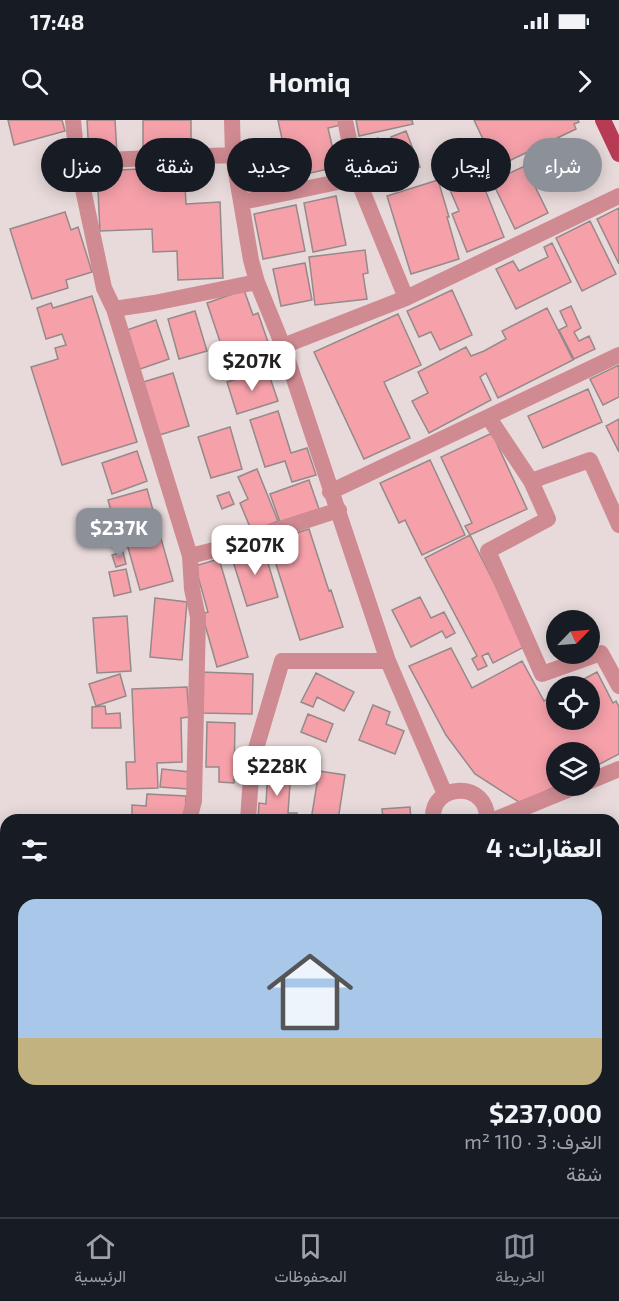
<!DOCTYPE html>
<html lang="ar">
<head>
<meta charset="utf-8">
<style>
  body { margin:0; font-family:"Exo 2",Vazirmatn,sans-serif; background:#20242c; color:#f1f3f6; direction:rtl; height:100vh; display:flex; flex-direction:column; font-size:22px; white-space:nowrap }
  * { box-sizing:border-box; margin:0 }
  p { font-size:20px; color:#9ea1a6 }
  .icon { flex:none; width:33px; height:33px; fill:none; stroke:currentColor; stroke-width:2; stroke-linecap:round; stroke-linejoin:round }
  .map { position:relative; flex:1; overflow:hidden; direction:ltr }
  .side { position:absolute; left:0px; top:694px; width:620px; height:404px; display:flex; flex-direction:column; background:#171b24; border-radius:18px 18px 0 0; box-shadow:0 3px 15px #0003; direction:rtl }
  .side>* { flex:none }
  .banner { position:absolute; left:18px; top:18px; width:584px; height:54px; direction:rtl; display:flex; gap:12px }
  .needle { width:39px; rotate:65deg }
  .controls { position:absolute; left:546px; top:490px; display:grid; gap:12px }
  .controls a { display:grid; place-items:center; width:54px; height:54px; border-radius:50%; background:#171b24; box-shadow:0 3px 15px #0003; font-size:30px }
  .price { position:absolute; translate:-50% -51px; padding:0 14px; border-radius:12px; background:#fff; color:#222; font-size:20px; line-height:39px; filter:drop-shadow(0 2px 3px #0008) }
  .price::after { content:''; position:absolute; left:50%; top:36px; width:18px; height:14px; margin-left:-9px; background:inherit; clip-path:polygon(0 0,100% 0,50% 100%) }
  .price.current { background:#8c9099; color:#fff }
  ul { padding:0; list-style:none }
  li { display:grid; align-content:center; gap:12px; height:318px; padding:0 18px }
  li span { display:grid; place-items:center; height:186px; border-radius:18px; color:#555 }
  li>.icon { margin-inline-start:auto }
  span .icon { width:108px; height:108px; fill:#fffc; stroke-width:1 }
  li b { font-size:26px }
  h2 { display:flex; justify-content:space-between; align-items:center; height:72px; padding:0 18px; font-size:26px }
  .chip { padding:0 21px; border-radius:27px; background:#171b24; box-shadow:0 3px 15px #0003; font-size:21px; line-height:54px }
  .chip.current { background:#8c9099; color:#fff }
  .status { display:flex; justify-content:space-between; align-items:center; height:42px; padding:0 30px; background:#171b24; direction:ltr }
  .status svg { height:16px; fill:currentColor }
  header { display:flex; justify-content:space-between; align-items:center; height:78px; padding:0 18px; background:#171b24; font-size:27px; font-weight:700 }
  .dock { display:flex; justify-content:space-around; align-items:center; height:84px; border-top:2px solid #363941; background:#171b24; font-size:16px; color:#9ea1a6 }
  .dock a { display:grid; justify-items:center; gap:3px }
  .dock .current { color:#8c9099 }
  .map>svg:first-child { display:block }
</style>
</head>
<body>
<div class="status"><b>17:48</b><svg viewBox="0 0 49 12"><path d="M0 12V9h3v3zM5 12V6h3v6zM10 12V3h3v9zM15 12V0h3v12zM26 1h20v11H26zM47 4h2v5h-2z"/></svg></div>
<header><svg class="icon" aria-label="forward" viewBox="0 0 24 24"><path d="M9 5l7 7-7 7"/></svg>Homiq<svg class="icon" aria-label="search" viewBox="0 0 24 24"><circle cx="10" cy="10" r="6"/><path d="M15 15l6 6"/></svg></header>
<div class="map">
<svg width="619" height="1097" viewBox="0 0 619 1097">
  <rect width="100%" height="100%" fill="#e8dadb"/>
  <path fill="#f6a1aa" stroke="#958989" stroke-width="1.5" d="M8,0H62L65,11L14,25Z
    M87,0H115L117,34L89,35Z
    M143,0H191V29H143Z
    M278,0H340L341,5L328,8L337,47L266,63L257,25L282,19Z
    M356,0H412L413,4L359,16Z
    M474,0H578L579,2L574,4L576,9L496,47Z
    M406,11L420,47L405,53L391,17Z
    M378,18L390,48L370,57L358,26Z
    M525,46L548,93L515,109L492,61Z
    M184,47L186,84L220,82L223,158L178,160L177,131L153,132L152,109L100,111L97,51Z
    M480,57L504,117L467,132L452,94L459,91L450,70Z
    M438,60L449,97H447L459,139L411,154L387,76Z
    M336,76L346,125L313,132L304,83Z
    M296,85L305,131L263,139L254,94Z
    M619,88V144L597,99Z
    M65,92L71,110L78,107L92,152L66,160L68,168L32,179L10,109Z
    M590,101L616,154L582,171L556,118Z
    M552,123L571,162L516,189L496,149L513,141L519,151L548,137L544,127Z
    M365,130L368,153L363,154L367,179L315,185L309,137Z
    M305,143L312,180L281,186L273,149Z
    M244,170L253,195L258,193L268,222L260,225L267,245L232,257L207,183Z
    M452,170L472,215L440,230L431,212L419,217L407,191Z
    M92,176L137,322L62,345L31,247L58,239L55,228L66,225L62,214L46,219L37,188L51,183L53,188Z
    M571,186L581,208L574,212L579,221L589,216L595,229L574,239L559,210L567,206L560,191Z
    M547,188L573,240L498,278L486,253L480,257L491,280L429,313L412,281L428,273L418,252L466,227L471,236L484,231L506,219L502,211Z
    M195,191L207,231L179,239L168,199Z
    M398,194L421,245L384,262L410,318L364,339L314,232Z
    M156,200L169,239L140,249L127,210Z
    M619,245V277L603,285L590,259Z
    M267,249L278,281L237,294L227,262Z
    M173,253L189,306L156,316L140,263Z
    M588,269L602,302L543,328L528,296Z
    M278,291L291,333L307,328L316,355L292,362L285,341L265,347L250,300Z
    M619,299V332L606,306Z
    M230,307L242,349L211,358L198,317Z
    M492,313L527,389L470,415L465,406L472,403L441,337Z
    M137,331L147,361L112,374L102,343Z
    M430,340L465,415L422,435L405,400L399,403L380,363Z
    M257,349L278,401L252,412L240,383L248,379L238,357Z
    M309,360L319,389L280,402L270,374Z
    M147,369L173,461L140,470L125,417L119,419L108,380Z
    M229,372L234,384L222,389L217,376Z
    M309,409L329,471L331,470L343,507L300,520L269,422Z
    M470,415L526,526L493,543L488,533L482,536L487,546L478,550L472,539L477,536L425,438Z
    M263,426L278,477L247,486L231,435Z
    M123,432L126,444L116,447L112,435Z
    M219,439L248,537L217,547L202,494L208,492L195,446Z
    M126,449L131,472L114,476L109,452Z
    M420,477L431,498L444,492L455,513L446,518L442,511L411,527L392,490Z
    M155,478L187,482L182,540L150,537Z
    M127,496L131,551L97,553L93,498Z
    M451,528L472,568L522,541L544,581L556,574V600H590V567H569L597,552L613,583L616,581L619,587V634L590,649V633H556V666L522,684L475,654L446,615L409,546Z
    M201,552L253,554L252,594L200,593Z
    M316,553L354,572L344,591L317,577L313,587L301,582Z
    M120,554L126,576L96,586L89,564Z
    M187,567L189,597L181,598L182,642L157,643L158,668L127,669L126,642H135L132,569Z
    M373,585L390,592L386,604L404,611L395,634L359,620Z
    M105,586L106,594L120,593L121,608H92V587Z
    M308,594L333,604L326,622L301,612Z
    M207,602L235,603L234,663L219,662V647H206Z
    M162,649L190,652L188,669L160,667Z
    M268,649L291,650L288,693H297V700H258L259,683L266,684Z
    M319,651L345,655L338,700H311Z
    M147,674L186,676L185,700H132V685L146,686Z
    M410,687L411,700H383L382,689Z
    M614,729L619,740V755L614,757Z
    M614,817L619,823V870L614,876Z
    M614,887H619V919H614Z
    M618,948L619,972L614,973V949Z
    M148,1092L193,1093L213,1095V1097H147Z
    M363,1092H385L386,1097H363Z
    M500,1092H533L501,1096Z"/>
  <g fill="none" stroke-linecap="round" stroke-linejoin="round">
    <path stroke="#d08b92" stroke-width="16" d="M73,0L77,41L104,168L114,189L190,436L192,469L198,497L194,681L189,700
      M232,0L233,35L251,140L257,162L283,226L388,541L445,674
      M345,0L357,58L406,178
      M77,41L233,35
      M242,82L357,58
      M114,189L154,183L257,162
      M283,226L406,178L619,76
      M489,298L531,361L548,399L488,431L542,554L601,533L619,566
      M531,361L590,340L619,405
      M330,372L619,235
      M190,436L218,429L339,390
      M590,661L619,649
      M248,700L252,642L282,541H388
      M433,700C430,662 489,660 487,700
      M494,700L577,666
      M614,768L619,765
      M614,799L619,804
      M614,994L619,993
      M614,1072L619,1071
      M409,1092V1097
      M131,1097L133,1092
      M231,1097V1092
      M566,1097V1092"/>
    <path stroke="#b73b54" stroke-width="16" d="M603,0L619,34"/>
  </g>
</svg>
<div class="controls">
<a><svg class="needle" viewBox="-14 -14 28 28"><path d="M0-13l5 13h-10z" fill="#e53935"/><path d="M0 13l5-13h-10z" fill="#9ea1a6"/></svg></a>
<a><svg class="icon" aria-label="locate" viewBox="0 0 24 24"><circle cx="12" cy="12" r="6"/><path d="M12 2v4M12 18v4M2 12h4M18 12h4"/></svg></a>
<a><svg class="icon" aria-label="layers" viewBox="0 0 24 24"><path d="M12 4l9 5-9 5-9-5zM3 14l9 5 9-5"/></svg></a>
</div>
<b class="price" style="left:252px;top:272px">$207K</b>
<b class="price current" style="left:119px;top:439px">$237K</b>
<b class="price" style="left:255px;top:456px">$207K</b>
<b class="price" style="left:277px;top:677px">$228K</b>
<div class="banner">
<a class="chip current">شراء</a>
<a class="chip">إيجار</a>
<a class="chip">تصفية</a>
<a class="chip">جديد</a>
<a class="chip">شقة</a>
<a class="chip">منزل</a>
</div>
<section class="side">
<h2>العقارات: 4<svg class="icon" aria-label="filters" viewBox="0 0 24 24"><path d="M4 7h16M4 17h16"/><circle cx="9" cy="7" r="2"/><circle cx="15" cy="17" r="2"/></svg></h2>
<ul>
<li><span style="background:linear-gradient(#a9c7e8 75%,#c2b280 0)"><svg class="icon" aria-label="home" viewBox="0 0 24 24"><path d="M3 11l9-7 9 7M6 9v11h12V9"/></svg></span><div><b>$237,000</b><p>الغرف: 3 · 110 m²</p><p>شقة</p></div></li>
</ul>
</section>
</div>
<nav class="dock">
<a class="current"><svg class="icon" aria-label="map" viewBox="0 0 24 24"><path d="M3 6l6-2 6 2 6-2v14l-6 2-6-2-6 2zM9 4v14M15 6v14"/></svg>الخريطة</a>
<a><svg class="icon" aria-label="saved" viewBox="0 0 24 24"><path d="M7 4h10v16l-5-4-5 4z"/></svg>المحفوظات</a>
<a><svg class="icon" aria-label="home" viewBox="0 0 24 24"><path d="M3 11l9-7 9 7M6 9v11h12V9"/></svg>الرئيسية</a>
</nav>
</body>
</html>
